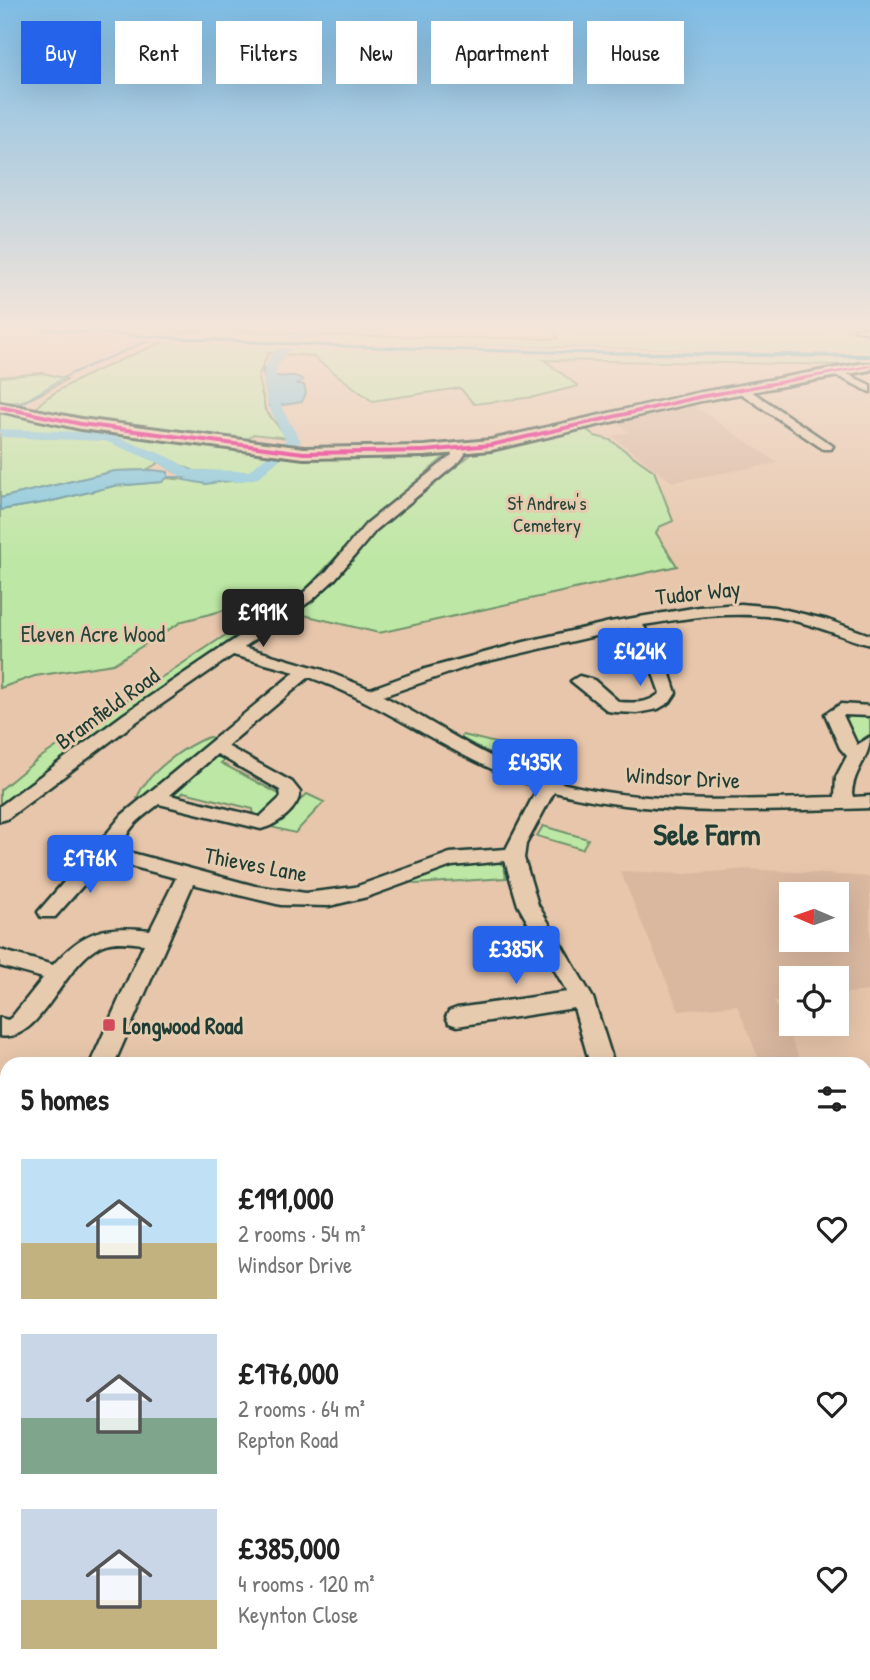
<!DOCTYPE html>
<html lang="en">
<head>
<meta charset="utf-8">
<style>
  body { margin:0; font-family:"Patrick Hand",sans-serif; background:#f6f6f6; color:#222; height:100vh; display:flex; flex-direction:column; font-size:26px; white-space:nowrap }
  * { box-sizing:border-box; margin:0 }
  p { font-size:23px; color:#767676 }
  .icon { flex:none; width:38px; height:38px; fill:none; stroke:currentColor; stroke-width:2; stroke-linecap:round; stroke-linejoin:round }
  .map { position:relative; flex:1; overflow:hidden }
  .drawer { position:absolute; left:0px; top:1057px; width:872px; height:623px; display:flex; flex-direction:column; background:#fff; border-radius:21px 21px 0 0; box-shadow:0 7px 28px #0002 }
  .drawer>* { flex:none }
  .guide { position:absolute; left:21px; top:21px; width:830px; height:63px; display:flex; gap:14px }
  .needle { width:46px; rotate:272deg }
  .buttons { position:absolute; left:779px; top:882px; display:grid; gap:14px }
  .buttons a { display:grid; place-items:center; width:70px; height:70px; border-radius:0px; background:#fff; box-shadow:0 7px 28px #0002; font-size:35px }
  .price { position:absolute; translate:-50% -60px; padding:0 16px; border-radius:7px; background:#2563eb; color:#fff; font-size:23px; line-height:46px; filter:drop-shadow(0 2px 4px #0008) }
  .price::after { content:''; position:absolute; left:50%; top:42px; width:21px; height:16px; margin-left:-10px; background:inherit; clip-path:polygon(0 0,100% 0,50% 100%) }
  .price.on { background:#222; color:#fff }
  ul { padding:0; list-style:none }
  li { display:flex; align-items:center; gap:21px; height:175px; padding:0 21px }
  li span { display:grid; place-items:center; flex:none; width:196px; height:140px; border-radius:0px; color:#555 }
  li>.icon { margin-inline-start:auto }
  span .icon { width:84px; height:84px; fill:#fffc; stroke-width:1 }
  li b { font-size:30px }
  h2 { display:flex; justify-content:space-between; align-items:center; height:84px; padding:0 21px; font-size:30px }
  .tag { padding:0 24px; border-radius:0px; background:#fff; box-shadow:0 7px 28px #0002; font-size:24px; line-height:63px }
  .tag.on { background:#2563eb; color:#fff }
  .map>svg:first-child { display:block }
</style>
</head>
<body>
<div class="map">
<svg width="870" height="1680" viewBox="0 0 870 1680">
  <rect width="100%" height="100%" fill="#e7c6ab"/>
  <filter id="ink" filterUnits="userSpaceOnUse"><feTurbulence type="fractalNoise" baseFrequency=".0143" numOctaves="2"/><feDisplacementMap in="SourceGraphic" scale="14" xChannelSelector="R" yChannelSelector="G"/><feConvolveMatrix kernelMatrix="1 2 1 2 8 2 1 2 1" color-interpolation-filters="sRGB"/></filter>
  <g filter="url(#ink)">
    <path fill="#dab8a0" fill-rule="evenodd" d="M205,328L398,336L870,342V361L851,365L279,355L154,346L193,329Z
      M690,403L778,463L672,482L612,436L629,432L612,420Z
      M749,869L870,877V991L837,994L836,978H791V999L774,1001L802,1064H761L737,1005L679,1011L620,871L685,874ZM836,894V940H791V894Z"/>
    <path fill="#bde7a4" stroke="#6e926c" stroke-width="2" d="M72,328H189L171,335Z
      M205,328L309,335L558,339L553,328H851L870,332V353L340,344L176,336L193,329Z
      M167,340L349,350L814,356L870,357V361L851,365L544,360L578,386L534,397L474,404L460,388L372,401L312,356L268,353L258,377L264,403L265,410L288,438L253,434L247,441L87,421L37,408C44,390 145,350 167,340Z
      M43,373L67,379C45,391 26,407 0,401V377Z
      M0,408L337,456L388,457L451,451L364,527L306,589L0,805V790L38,759L265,609H229L183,621L113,664L35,676L0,688V510L48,502L114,486L162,482L166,478C201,481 245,490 273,463H265L246,474L194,471L106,435L0,431Z
      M582,426L595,436L610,440L654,471L673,521L659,527L656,533L677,566L379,633L291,612L331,582L374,533L478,449Z
      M0,434L105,439L160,462L146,470L115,471L0,498Z
      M839,714L870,715V734L857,743L858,747Z
      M463,735L532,752L535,756L526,767L481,749L461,738Z
      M209,737L213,738L141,799L137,798C146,774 185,745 209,737Z
      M540,754L569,761L564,777L533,769Z
      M220,756L227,757L221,763L279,794L286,790L289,793L260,818L254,817L253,809L184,792L177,797L173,794L212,757Z
      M307,794L324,802L295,833L271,827Z
      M543,826L588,839L582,849L537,836Z
      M496,861L504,866L506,878L415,884L412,882L453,866Z
      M7,1633V1673H119L125,1680H0L2,1647Z"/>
    <path fill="#7fc8e0" stroke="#59909b" stroke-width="2" d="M262,369L271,371V375C283,380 292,371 303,380L297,384L304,385L306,393L302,402L269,407L268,390Z
      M164,458L194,471L246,474L249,477L206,484L184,480V474L175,472L160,462Z
      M152,470L168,472V477L162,482L114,486L48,502L0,510V498L115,471Z"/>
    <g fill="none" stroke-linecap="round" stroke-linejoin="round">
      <path stroke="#59909b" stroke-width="2" d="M188,330L307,333
        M0,409L22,403L70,374L179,328
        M168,477H187"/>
      <path fill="#7fc8e0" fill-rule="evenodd" d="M305,328H320C311,337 299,342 289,351C260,378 285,415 301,441L258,478L237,482L182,477L159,463L105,441L0,437V429L107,433L169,457L191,470L249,471L286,440C258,392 249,359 305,328Z
        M338,328H359C355,334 342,334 338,328Z"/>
      <g stroke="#1f3d34" stroke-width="5">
        <path id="minor" d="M855,328H870V333L856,330Z
          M835,368L870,385V392L831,373V369Z
          M737,387H745L833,446L831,449H823L737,391Z
          M458,445L462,446L465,454L460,461L376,530L335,579L312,600L244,647L323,670L370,689L425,669L524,642L610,622L699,607L741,604L774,607L828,620L870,635V645C847,639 826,629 803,623C749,608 698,616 643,625L667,665L676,693L670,702L658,709L637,713L614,712L608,711L571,681L579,676L594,680L619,702C634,703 648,704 660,693L650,665L629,628L475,664L383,696C429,719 471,750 519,769C618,808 730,800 835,797L836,777L847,756L840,748L825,714L841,704L870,706V716L843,715L857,745L870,737C870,758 853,771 852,793L853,797L870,796V808C765,811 657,818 554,792L526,844L524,858L538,905L593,998L614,1064H590L574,1008L457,1026L449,1023L446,1017L449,1011L457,1008L567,992L518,905L505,861L452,866L367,897L329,906L281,905L193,884L114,1064H90L144,944C132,943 118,940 106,944C64,957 43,1044 0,1036V1018L8,1020L12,1017L43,978L0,966V950L53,965C84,930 105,925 150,930L176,878L119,863L113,858L103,863L55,917H41L38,912L89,853L104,847V837L122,815L295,672L233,655L136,722L7,819L0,821V806L124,714L302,594L325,573L366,524L452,455V449ZM309,677C390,706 456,761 538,787L506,849L450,853L355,887L306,893L255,886L132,853L124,847C124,828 145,815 159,804L261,829C277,825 298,810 300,792L292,782L227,746ZM217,754L280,790L281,797L260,817L170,795Z
          M864,1078H870V1096L864,1097Z
          M0,1253H7V1277H0Z
          M864,1525L870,1527V1650L864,1652Z
          M140,1673H176L179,1680H143Z
          M562,1673H596V1680H562Z"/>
      </g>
      <g stroke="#1f3d34" stroke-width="6">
        <path id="major" d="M870,362V370L699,401L491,450L424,456L304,458L81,429L0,411V403L81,419L304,448L424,446L491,440L699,393Z"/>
      </g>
      <use href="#minor" fill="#e7cbae" fill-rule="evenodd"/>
      <use href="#major" fill="#fedd96" fill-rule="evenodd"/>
      <g stroke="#e7cbae" stroke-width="5">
        <path id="bus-1" d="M870,365V367L699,399L491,447L424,453L304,455L81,426L0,409V405L81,422L304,451L424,449L491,443L699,395Z"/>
      </g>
      <use href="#bus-1" fill="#e5007d" fill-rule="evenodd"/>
      <g stroke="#e7cbae" stroke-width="6">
        <path id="rail-1" d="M37,328H56L144,335L351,345L558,351L870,354V358C593,355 316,352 40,330Z"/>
      </g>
      <use href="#rail-1" fill="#0693af" fill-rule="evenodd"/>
    </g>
  </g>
  <linearGradient id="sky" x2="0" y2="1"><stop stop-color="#7ebce5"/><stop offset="0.58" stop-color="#f4e5d9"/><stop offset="1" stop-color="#f4e5d9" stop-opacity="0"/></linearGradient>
  <rect width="870" height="563" fill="url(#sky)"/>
  <rect fill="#d1495b" stroke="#e7cbae" stroke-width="2.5" x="102" y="1018" width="14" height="14" rx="3.5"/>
  <g text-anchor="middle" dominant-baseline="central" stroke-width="6" stroke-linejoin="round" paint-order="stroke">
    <g font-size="19" fill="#27463a" stroke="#e7cbae">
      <text x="547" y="503">St Andrew's<tspan x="547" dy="22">Cemetery</tspan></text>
    </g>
    <g font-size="23" fill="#1f3d34" stroke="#e7cbae">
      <text transform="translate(698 592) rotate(-6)">Tudor Way</text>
      <text transform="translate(107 708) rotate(-36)">Bramfield Road</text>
      <text transform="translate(683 777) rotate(3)">Windsor Drive</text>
      <text transform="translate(256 864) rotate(11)">Thieves Lane</text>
    </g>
    <g font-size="23" fill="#27463a" stroke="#e7cbae">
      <text x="93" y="633">Eleven Acre Wood</text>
    </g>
    <g font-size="23" font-weight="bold" fill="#1f3d34" stroke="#e7cbae" text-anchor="start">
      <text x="123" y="1025">Longwood Road</text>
    </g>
    <g font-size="30" font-weight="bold" fill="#1f3d34" stroke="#e7cbae">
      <text x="707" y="834">Sele Farm</text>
    </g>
  </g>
</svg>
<div class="buttons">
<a><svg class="needle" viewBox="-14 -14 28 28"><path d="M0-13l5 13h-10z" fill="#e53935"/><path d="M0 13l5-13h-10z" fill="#767676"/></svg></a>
<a><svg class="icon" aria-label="locate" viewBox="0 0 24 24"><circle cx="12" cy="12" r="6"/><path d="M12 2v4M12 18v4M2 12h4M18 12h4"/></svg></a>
</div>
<b class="price on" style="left:263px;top:649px">£191K</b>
<b class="price" style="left:640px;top:688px">£424K</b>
<b class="price" style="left:535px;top:799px">£435K</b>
<b class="price" style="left:90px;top:895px">£176K</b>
<b class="price" style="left:516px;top:986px">£385K</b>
<div class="guide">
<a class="tag on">Buy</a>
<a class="tag">Rent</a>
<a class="tag">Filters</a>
<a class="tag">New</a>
<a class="tag">Apartment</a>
<a class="tag">House</a>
</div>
<section class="drawer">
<h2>5 homes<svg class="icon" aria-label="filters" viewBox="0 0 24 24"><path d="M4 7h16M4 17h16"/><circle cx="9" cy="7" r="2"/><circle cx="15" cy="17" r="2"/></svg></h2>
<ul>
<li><span style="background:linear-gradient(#bfe0f5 60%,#c2b280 0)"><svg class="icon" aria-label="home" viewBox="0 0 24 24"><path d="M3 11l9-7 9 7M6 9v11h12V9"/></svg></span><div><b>£191,000</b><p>2 rooms · 54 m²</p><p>Windsor Drive</p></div><svg class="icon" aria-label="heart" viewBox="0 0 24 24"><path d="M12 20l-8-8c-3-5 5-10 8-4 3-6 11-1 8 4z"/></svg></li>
<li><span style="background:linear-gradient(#c9d6e8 60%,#7fa58c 0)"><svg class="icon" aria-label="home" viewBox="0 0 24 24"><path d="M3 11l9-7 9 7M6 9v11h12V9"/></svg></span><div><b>£176,000</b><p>2 rooms · 64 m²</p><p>Repton Road</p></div><svg class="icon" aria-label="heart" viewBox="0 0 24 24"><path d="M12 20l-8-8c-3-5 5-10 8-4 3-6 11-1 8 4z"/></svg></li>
<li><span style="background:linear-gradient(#c9d6e8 65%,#c2b280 0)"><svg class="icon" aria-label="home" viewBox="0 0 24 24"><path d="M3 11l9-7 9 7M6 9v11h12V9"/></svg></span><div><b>£385,000</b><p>4 rooms · 120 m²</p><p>Keynton Close</p></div><svg class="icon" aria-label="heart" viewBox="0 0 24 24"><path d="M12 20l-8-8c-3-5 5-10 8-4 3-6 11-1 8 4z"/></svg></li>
</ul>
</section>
</div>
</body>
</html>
